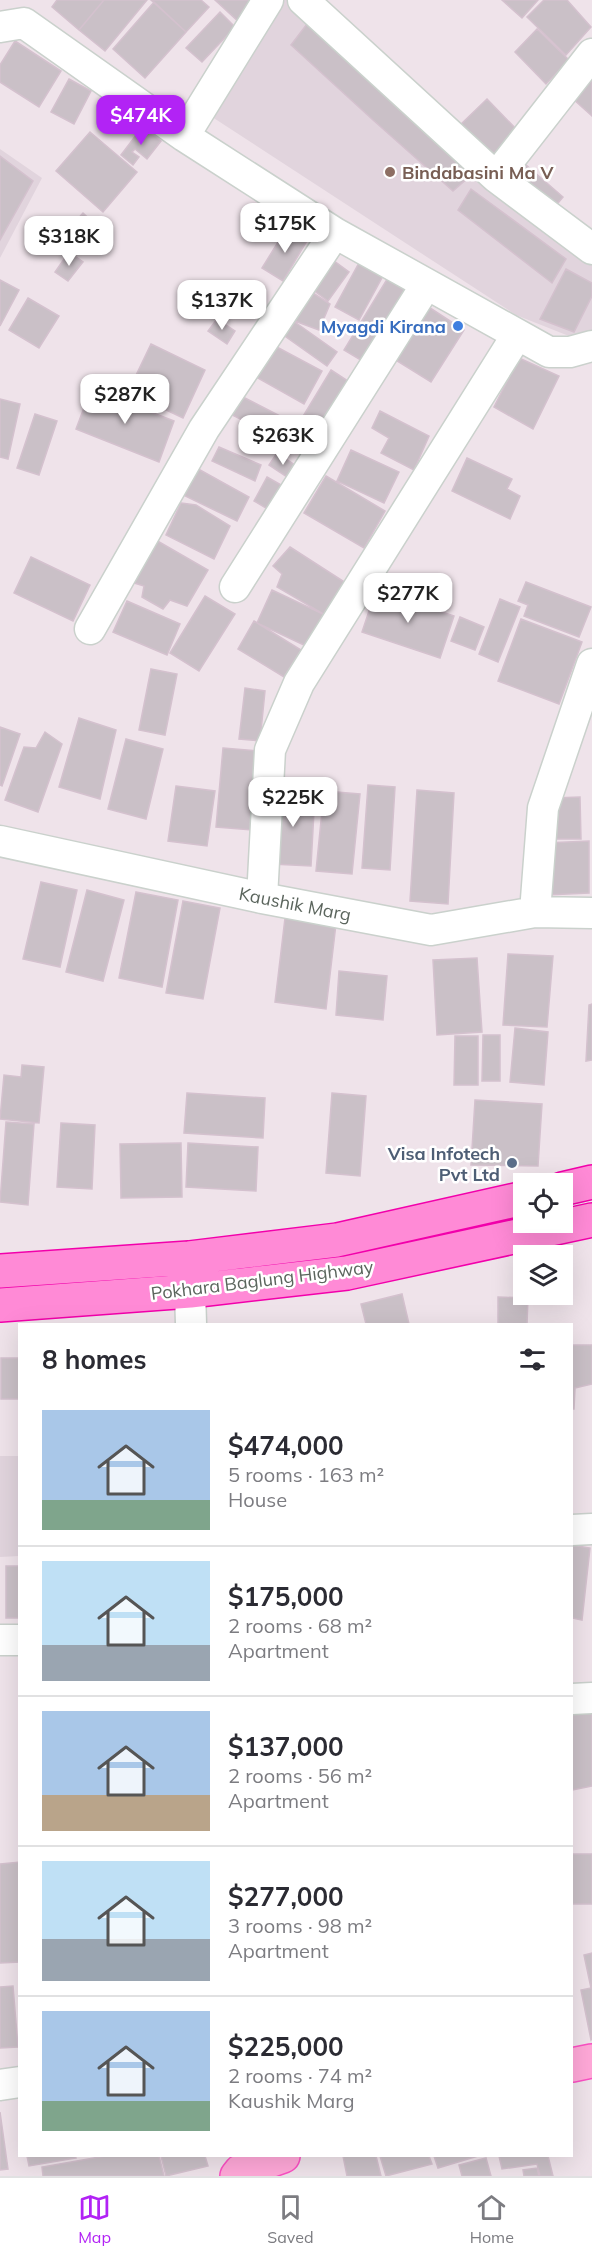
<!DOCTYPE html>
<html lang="en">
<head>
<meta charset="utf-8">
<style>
  body { margin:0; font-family:Mulish,sans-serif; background:#f7f7f7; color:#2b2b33; height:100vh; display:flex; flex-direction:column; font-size:22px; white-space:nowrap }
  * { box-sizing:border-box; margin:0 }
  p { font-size:20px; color:#7c7c81 }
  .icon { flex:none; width:33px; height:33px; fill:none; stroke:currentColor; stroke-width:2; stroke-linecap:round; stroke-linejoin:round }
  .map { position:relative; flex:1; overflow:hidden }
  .side { position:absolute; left:18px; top:1323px; width:555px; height:834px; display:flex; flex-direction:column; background:#fff; border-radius:0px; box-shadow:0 6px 24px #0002 }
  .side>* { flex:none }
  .controls { position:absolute; left:513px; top:1173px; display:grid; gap:12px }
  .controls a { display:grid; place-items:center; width:60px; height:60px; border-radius:0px; background:#fff; box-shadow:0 6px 24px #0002; font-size:30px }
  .price { position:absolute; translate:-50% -51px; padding:0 14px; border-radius:12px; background:#fff; color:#222; font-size:20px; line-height:39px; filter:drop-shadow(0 2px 3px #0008) }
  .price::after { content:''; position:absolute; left:50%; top:36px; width:18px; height:14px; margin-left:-9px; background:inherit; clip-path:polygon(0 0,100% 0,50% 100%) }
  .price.active { background:#b223f5; color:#fff }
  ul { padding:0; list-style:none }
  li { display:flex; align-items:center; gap:18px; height:150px; padding:0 24px }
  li+li { border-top:2px solid #e1e1e2 }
  li span { display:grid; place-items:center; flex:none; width:168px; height:120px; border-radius:0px; color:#555 }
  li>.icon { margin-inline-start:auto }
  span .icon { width:72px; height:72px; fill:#fffc; stroke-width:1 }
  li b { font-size:26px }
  h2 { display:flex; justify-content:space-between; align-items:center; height:72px; padding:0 24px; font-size:26px }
  .tab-bar { display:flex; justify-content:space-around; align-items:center; height:84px; border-top:2px solid #e1e1e2; background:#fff; font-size:16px; color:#7c7c81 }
  .tab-bar a { display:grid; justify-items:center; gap:3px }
  .tab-bar .active { color:#b223f5 }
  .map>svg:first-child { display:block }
</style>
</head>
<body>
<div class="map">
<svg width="592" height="2176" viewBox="0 0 592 2176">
  <rect width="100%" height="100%" fill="#efe3ea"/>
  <path fill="#e1d4dd" d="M284,0H300L592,258V330L584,342L516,315L206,113Z
    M0,149L42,178L0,258Z
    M0,1456H19V1556L0,1557Z"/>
  <path fill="#cac0c7" stroke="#d4c1ce" stroke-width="1.5" d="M57,0H104L79,30L52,7Z
    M104,0H147L105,51L79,30Z
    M151,0H201L209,7L186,32Z
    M215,0H255L240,23Z
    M502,0H538L522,18Z
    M544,0H567L591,27L566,55L527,17Z
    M154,2L186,32L145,78L113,49Z
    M220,12L235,27L202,62L186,48Z
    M310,20L477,170L453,191L373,120L291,45Z
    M537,29L569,60L546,84L515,52Z
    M15,41L61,71L39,107L0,82V65Z
    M69,79L91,91L74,124L51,112Z
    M592,80V116L572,98Z
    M487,99L519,132L491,160L458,127Z
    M143,126L161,141L147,159L135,149L132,152L139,157L133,165L121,155Z
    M90,132L137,172L103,212L56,171Z
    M0,156L33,181L0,240Z
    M525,164L563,197L548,215L510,181Z
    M471,189L566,259L552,283L458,210Z
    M83,213L95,224L74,248L62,236Z
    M288,226L308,239L283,281L262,268Z
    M69,252L83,262L68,281L55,272Z
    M326,255L349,272L328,301L305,284Z
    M360,261L384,274L359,320L335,307Z
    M566,269L592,283V296L574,332L540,319Z
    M389,276L409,288L364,362L344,350Z
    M0,280L19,290L0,326Z
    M304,287L330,304L319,330L292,320Z
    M28,298L59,316L39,348L9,330Z
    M427,306L464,330L431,382L394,359Z
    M217,319L235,331L227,344L208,331Z
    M292,320L337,352L327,366L282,334Z
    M151,344L205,370L183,418L128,392Z
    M273,345L322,371L304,404L256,377Z
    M519,358L559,376L533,429L494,407Z
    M331,370L351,383L322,430L302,418Z
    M91,389L174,421L159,462L76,429Z
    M239,395L288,420L279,438L230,414Z
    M0,399L20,404L8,459L0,457Z
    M380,411L429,436L414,470L381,453L389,438L372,428Z
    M35,414L57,421L39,475L17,468Z
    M219,447L261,465L255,481L212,461Z
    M351,450L399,472L384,503L337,481Z
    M277,453L298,467L290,479L269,465Z
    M467,458L512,479L507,489L520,496L510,519L452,491Z
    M191,465L249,497L237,521L177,492Z
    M326,476L385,511L364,548L304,513Z
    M267,477L290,490L276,514L254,501Z
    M181,503L196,505L230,526L214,559L166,535Z
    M154,539L208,570L187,606L170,600L163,609L142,597L144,586L131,582Z
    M290,547L346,583L325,615L277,587L282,574L273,566Z
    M31,557L90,585L73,621L14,593Z
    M526,582L591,607L579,637L524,616L528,605L518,601Z
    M272,590L325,615L306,646L257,623Z
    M376,590L454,616L440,658L362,632Z
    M205,596L235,614L199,671L170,653Z
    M500,599L520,607L498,662L479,654Z
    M127,601L180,624L167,655L113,632Z
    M460,617L484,627L475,650L451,641Z
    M521,619L582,642L559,704L498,681Z
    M254,621L301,650L284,677L238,649Z
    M151,669L177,674L165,735L139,730Z
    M245,688L265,691L260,741L239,739Z
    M79,718L116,730L100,799L59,787Z
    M0,727L20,734L2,786L0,785Z
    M45,732L62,744L38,812L5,800L24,747L36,748Z
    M126,739L163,749L146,819L108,809Z
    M223,748L259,751L252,830L216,827Z
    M368,785L395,787L390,870L362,868Z
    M176,786L215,791L207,846L168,841Z
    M276,790L315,793L311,866L272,864Z
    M417,790L454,793L448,904L410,901Z
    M324,791L360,794L352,874L316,871Z
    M580,797L581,839H554L553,798Z
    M589,841V893L547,895L545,843Z
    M41,882L77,890L60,967L23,959Z
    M87,890L124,900L103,981L66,972Z
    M136,892L178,900L162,987L119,978Z
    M183,901L220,908L203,999L166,993Z
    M285,918L336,924L326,1009L275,1002Z
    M508,954L553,956L547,1027L503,1025Z
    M477,958L482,1032L437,1035L433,960Z
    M339,971L387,976L383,1020L336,1015Z
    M592,1004V1060L586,1061L589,1005Z
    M515,1028L548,1032L544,1085L510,1082Z
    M483,1035H500V1081H482Z
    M455,1036H478V1085H454Z
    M22,1065L44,1067L39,1123L0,1119L4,1075L21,1077Z
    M187,1093L265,1098L263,1138L184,1133Z
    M332,1093L366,1096L360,1176L326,1173Z
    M475,1100L542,1104L538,1166L471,1165Z
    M6,1122L34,1124L28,1205L0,1202Z
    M61,1123L95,1125L92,1189L57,1187Z
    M181,1143L182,1197L121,1198L120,1144Z
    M188,1143L258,1147L256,1191L186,1187Z
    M402,1294L409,1324H366L361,1304Z
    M498,1297L528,1298L527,1324H498Z
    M572,1345H592V1384L575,1388L574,1409H572Z
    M1,1358H20V1399H1Z
    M572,1545L590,1548L582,1620L572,1618Z
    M6,1566H20V1618H6Z
    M592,1708V1786L572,1790V1711Z
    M572,1854H592V1904H572Z
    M20,1862V1962L0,1963V1864Z
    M592,1953V2039L591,2040L581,1990L591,1988L584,1955Z
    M13,1986L18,2047L0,2048V1987Z
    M0,2112L8,2169L0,2170Z
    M27,2156H75L76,2158L29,2166Z
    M105,2156H159L164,2176H43L42,2167Z
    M161,2156H205L208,2166L166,2176Z
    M343,2156H376L381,2176H347Z
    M380,2156H429L432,2164L386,2176Z
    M434,2156H478L438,2168Z
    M499,2156H548L553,2176H540L537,2164L502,2169Z
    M486,2158L491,2176H462L459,2165Z
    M537,2168L539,2176H524L523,2170Z"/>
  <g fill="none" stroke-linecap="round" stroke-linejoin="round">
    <g stroke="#cad1cc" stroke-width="33">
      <path id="minor" d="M303,0L496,177L592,54
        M0,27L24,23L184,136L335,233L549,352H570L592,346
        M184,136L268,0
        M496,177L592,249
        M235,587L426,285
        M90,629L204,429L335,233
        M0,841L262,898L431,930L535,912L592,913
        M262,898L270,750L299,683L517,335
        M535,912L543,808L592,664
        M190,1291L191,1324
        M572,1530L592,1529
        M0,1640H20
        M572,1699L592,1698
        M0,2085L20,2082"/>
    </g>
    <g stroke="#fb50c3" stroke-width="36">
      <path id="major" d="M572,2065L592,2061
        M237,2176L241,2171L283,2156"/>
    </g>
    <g stroke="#f200ab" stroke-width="36">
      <path id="highway" d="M562,1189L592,1182
        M0,1271L189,1258L337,1240L524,1198
        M0,1305L190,1291L347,1273L592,1220"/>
    </g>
    <use href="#minor" stroke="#fff" stroke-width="30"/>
    <use href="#major" stroke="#ffa8d8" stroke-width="33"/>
    <use href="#highway" stroke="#ff8ad6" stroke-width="33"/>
  </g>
  <circle fill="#8d6e63" stroke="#fff" stroke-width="2" cx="390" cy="172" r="6"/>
  <circle fill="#3f7fe0" stroke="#fff" stroke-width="2" cx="458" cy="326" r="6"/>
  <circle fill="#5c6f8a" stroke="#fff" stroke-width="2" cx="512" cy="1163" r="6"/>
  <g text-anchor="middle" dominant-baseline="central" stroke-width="5" stroke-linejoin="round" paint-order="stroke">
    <g font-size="18" font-weight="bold" fill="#785e54" stroke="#fff" text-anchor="start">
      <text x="402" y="172">Bindabasini Ma V</text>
    </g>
    <g font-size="18" font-weight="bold" fill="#366cbe" stroke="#fff" text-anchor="end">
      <text x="446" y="326">Myagdi Kirana</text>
    </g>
    <g font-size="18" fill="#5b655d" stroke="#fff">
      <text transform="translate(295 904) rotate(11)">Kaushik Marg</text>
      <text transform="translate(262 1280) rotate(-7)">Pokhara Baglung Highway</text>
    </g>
    <g font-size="18" font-weight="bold" fill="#4e5e75" stroke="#fff" text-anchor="end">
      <text x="500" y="1153">Visa Infotech<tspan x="500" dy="21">Pvt Ltd</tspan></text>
    </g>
  </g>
</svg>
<div class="controls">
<a><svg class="icon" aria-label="locate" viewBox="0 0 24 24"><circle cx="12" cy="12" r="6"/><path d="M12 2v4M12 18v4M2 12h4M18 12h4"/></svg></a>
<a><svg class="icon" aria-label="layers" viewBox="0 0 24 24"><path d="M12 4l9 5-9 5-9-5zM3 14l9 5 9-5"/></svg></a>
</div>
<b class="price active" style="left:141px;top:146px">$474K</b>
<b class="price" style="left:285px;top:254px">$175K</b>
<b class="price" style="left:69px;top:267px">$318K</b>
<b class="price" style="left:222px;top:331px">$137K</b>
<b class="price" style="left:125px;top:425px">$287K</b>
<b class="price" style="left:283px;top:466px">$263K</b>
<b class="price" style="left:408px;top:624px">$277K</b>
<b class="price" style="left:293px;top:828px">$225K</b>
<section class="side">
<h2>8 homes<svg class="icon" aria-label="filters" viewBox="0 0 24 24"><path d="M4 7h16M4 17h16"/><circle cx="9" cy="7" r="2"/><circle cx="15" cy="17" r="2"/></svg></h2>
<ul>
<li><span style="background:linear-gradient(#a9c7e8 75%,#7fa58c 0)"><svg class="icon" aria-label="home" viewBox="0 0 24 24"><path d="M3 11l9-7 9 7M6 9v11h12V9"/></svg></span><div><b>$474,000</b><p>5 rooms · 163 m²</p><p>House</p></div></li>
<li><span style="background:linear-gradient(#bfe0f5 70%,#9aa5b1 0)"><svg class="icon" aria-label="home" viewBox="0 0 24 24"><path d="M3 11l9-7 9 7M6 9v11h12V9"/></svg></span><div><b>$175,000</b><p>2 rooms · 68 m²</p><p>Apartment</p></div></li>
<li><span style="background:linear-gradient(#a9c7e8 70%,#b9a48a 0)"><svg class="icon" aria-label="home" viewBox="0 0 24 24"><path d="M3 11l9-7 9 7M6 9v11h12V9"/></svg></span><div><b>$137,000</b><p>2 rooms · 56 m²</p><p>Apartment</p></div></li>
<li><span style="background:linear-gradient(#bfe0f5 65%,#9aa5b1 0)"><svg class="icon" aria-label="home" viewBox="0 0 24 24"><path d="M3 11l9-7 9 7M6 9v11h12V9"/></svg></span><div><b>$277,000</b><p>3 rooms · 98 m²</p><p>Apartment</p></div></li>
<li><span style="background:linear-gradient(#a9c7e8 75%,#7fa58c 0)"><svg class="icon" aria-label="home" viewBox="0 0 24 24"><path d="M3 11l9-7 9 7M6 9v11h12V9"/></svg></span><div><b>$225,000</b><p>2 rooms · 74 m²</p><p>Kaushik Marg</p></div></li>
</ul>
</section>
</div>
<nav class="tab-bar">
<a class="active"><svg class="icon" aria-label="map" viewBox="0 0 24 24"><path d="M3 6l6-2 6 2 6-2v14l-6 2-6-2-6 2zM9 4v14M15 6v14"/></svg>Map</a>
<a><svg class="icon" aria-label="saved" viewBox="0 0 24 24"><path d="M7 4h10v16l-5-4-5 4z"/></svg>Saved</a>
<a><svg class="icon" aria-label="home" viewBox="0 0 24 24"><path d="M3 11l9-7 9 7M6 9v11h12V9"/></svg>Home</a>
</nav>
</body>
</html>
